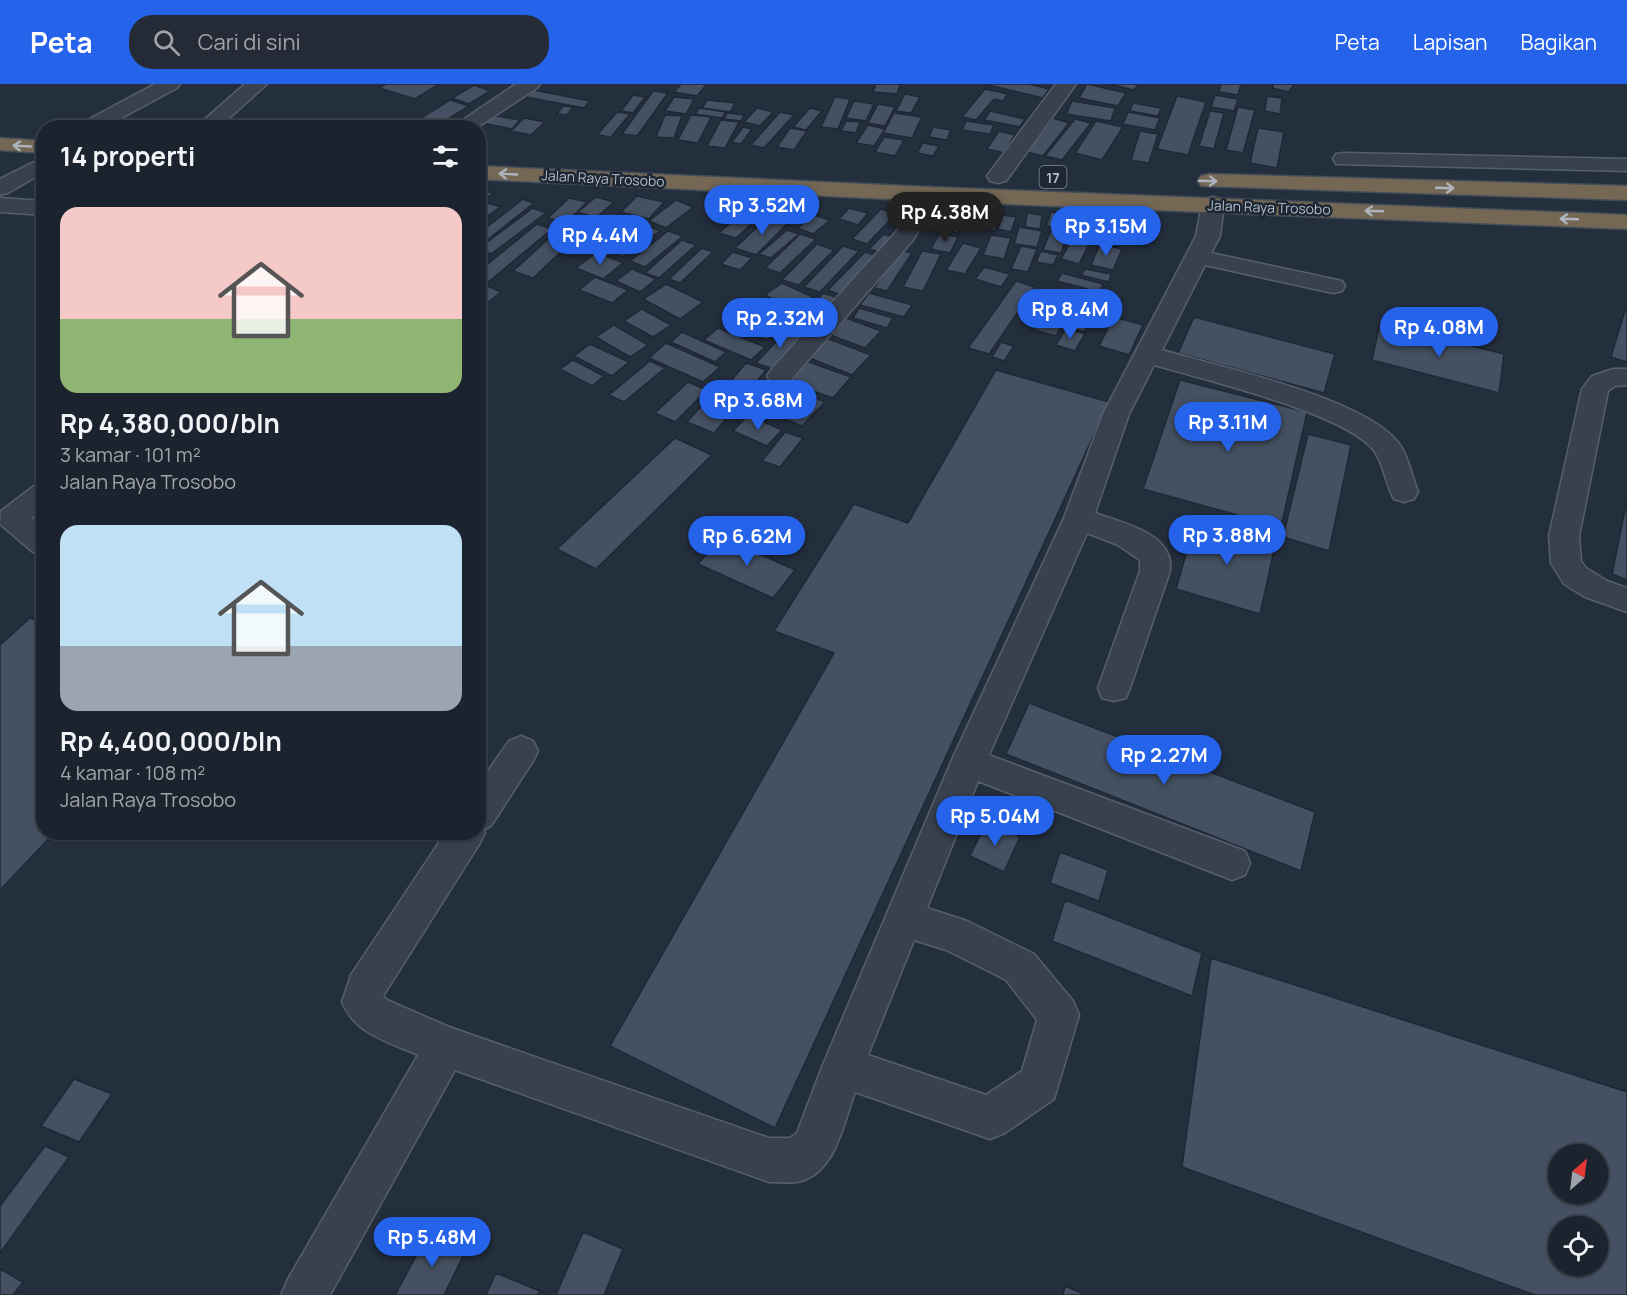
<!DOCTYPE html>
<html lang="id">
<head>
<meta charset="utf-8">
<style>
  body { margin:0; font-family:Manrope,sans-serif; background:#242b36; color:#f1f3f6; height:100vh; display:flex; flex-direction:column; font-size:22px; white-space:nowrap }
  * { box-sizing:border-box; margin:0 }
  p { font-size:20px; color:#a0a4aa }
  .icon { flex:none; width:33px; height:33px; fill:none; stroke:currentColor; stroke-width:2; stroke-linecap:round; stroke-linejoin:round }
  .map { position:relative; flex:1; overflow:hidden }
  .details { position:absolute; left:36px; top:36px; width:450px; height:720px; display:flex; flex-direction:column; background:#1b232e; border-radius:24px; box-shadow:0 2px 4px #0004,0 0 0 2px #39404a }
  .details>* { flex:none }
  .needle { width:39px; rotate:28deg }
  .controls { position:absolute; left:1548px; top:1060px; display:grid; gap:12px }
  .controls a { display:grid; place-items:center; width:60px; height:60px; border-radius:50%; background:#1b232e; box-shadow:0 2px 4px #0004,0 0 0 2px #39404a; font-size:30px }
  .price { position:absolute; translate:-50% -51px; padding:0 14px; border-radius:21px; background:#2563eb; color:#fff; font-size:20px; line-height:39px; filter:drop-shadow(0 2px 3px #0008) }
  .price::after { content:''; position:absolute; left:50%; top:36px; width:18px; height:14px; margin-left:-9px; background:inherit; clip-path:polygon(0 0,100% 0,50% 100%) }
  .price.current { background:#222; color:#fff }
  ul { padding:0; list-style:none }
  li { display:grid; align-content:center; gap:12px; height:318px; padding:0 24px }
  li span { display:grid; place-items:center; height:186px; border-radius:18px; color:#555 }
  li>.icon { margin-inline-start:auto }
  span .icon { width:108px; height:108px; fill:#fffc; stroke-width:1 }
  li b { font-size:26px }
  h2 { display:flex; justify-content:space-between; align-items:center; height:72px; padding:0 24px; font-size:26px }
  header { display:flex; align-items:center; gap:36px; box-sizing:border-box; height:84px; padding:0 30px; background:#2563eb; color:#fff }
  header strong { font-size:28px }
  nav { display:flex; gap:33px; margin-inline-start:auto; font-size:21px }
  .search { width:420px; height:54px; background:#242b36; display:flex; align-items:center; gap:15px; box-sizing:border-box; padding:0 21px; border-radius:24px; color:#a0a4aa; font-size:22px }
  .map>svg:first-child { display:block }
</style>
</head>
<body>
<header>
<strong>Peta</strong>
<div class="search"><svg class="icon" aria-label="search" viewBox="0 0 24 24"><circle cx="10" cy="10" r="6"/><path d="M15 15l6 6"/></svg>Cari di sini</div>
<nav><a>Peta</a><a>Lapisan</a><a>Bagikan</a></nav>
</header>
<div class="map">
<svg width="1627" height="1211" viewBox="0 0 1627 1211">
  <rect width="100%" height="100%" fill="#242f3e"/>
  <path fill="#455162" stroke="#1f2835" stroke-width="1.5" fill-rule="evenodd" d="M386,0H439L415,15L379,4Z
    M681,0H707L697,12L674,8Z
    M876,0H900L897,10L873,8Z
    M984,0H1029L1049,5L1043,14Z
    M1087,0L1126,9L1118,22L1079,14Z
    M1109,0H1134L1138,1L1134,6Z
    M1221,0H1241L1238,11L1219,8Z
    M1274,0H1294L1289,8L1272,4Z
    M474,1L490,7L469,20L452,14Z
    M985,5L1008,10L1003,17L994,15L976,36L962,33Z
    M533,6L590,17L584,24L526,13Z
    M653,7L668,9L637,52L622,50Z
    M905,10L920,13L911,29L896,27Z
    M633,11L645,13L633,29L621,27Z
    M1215,11L1238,15L1234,27L1211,23Z
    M1177,12L1206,18L1188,71L1157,65Z
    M1267,12L1282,14L1280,30L1265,27Z
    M674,13L694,15L686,30L665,27Z
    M835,13L850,15L838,45L821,43Z
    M450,16L469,22L435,43L416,37Z
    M707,16L735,19L730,28L702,24Z
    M854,17L874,20L866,37L846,34Z
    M1072,17L1115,24L1111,37L1066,30Z
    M1133,19L1161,24L1158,32L1130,27Z
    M878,20L895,23L885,42L868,39Z
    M563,22L573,23L567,31L557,30Z
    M1238,23L1255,26L1243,69L1226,66Z
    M699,24L726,28L722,34L695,30Z
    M757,24L773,28L760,42L744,38Z
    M810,24L822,27L806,46L793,43Z
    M990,27L1025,35L1020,43L984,36Z
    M1210,27L1224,29L1214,65L1199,62Z
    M617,28L630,30L611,53L597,51Z
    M780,28L794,31L764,64L751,61Z
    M1128,28L1160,34L1155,46L1123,40Z
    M727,29L744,31L741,37L724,35Z
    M894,29L922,33L912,54L883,49Z
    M485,30L520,36L512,45L477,38Z
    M665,31L682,32L674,54L656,53Z
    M691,31L711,33L698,59L678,56Z
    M524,34L545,38L531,51L511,47Z
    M1053,34L1069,39L1043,72L1027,68Z
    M1075,35L1091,39L1062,76L1045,72Z
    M721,36L739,38L725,64L707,62Z
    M846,37L860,38L856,49L841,47Z
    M966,37L994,41L990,50L962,46Z
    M1096,37L1123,43L1102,76L1075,69Z
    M868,41L885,45L874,62L856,59Z
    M743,43L752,45L741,60L732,58Z
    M933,43L951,46L947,56L929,53Z
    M790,44L807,47L794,66L777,63Z
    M1258,44L1284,48L1277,84L1250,79Z
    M999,47L1015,51L1004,69L987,65Z
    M1140,47L1158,50L1149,79L1131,76Z
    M884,53L904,56L895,72L875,68Z
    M923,59L939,62L933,72L917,69Z
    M478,106L493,109L478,123Z
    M637,112L664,118L649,135L621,128Z
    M596,113L614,118L596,134L578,128Z
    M569,114L587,118L566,139L548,134Z
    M523,115L534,119L478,163V150Z
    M676,116L693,123L666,144L649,137Z
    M488,119L500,123L478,139V125Z
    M751,120L768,125L736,154L719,149Z
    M533,124L546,129L491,170L478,165Z
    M849,124L868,129L858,141L839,135Z
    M881,125L896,130L867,160L852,155Z
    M1051,128L1074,131L1069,146L1046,142Z
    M612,129L637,136L620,151L595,143Z
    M1027,129L1042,131L1040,145L1025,143Z
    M576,130L595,136L533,194L513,187Z
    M814,131L830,136L813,150L797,144Z
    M941,131L966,137L958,149L934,143Z
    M988,131L999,133L995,147L984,145Z
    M1003,131L1016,133L1011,148L998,145Z
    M768,133L788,139L756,171L735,164Z
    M1087,133L1145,140L1144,156L1085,149Z
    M537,140L552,145L486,200L478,198V188Z
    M643,140L660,147L623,173L607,165Z
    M1019,143L1042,147L1037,163L1014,160Z
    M787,146L799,150L771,174L759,170Z
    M1051,146L1068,150L1061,169L1043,166Z
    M668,147L683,152L645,183L630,177Z
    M940,149L958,153L950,169L931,165Z
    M800,150L816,155L780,189L765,184Z
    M884,150L896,154L882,169L869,165Z
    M991,151L1011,154L1004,175L983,171Z
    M1074,151L1092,155L1079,180L1061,175Z
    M682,156L696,161L659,194L645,189Z
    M963,159L981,164L965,190L946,186Z
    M817,160L834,166L799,201L782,196Z
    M1100,160L1122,165L1113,186L1091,181Z
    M843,162L859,167L820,208L804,203Z
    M1021,162L1037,165L1028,188L1011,185Z
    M702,164L713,168L680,199L669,195Z
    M900,166L912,169L887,207L874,204Z
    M922,167L941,170L923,207L903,203Z
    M1041,167L1058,171L1053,181L1036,178Z
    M597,168L623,179L603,195L576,184Z
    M733,168L752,174L740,186L721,180Z
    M865,168L879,173L843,212L828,206Z
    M984,183L1010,190L1001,203L975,195Z
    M632,185L656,195L640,208L616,197Z
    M1085,185L1111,190L1109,198L1081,191Z
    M1062,189L1103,200L1099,208L1057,197Z
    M595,193L628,206L612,219L579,206Z
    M1016,197L1035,203L989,270L968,264Z
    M480,199L501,208L478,226V201Z
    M782,199L815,214L798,227L765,211Z
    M666,200L703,218L680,235L643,215Z
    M1055,208L1077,213L1056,252L1034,246Z
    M1086,208L1104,213L1084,248L1065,242Z
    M823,209L838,214L810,247L795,241Z
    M869,209L912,221L904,233L860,221Z
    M757,215L790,230L778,239L746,224Z
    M1627,220V278L1611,273Z
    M859,224L893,234L887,244L853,234Z
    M642,225L671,241L653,253L624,237Z
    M745,228L780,245L766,256L731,238Z
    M1114,233L1143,241L1129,271L1099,262Z
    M1194,233L1335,270L1324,309L1178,269Z
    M846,234L881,247L865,264L830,251Z
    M1380,239L1504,270L1499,309L1372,276Z
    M614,241L648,261L630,273L596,253Z
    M718,244L765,263L751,276L704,256Z
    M1066,244L1085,250L1075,267L1056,261Z
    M788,245L805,251L773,285L756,279Z
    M682,248L726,268L715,278L671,258Z
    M821,252L871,271L852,291L802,271Z
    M1001,258L1014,262L1004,277L992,273Z
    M666,259L720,283L703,298L649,274Z
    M590,260L629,278L612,292L574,272Z
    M573,276L604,292L592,302L560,285Z
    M803,276L851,293L833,314L784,297Z
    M650,277L665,284L624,318L609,311Z
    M746,279L766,286L737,322L716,314Z
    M996,286L1109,318L775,1044L610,962L834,569L774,547L854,420L908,439Z
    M1180,296L1307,328L1281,443L1143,405Z
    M688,298L707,306L675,338L655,329Z
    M779,300L825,318L802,342L756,323Z
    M705,318L732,328L714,349L687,338Z
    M748,331L782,346L767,362L733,347Z
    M785,348L803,354L780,383L762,377Z
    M1308,350L1351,361L1329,467L1283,453Z
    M675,354L712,371L596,485L557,465Z
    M1627,416V496L1612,490Z
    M1196,435L1276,457L1260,530L1176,505Z
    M721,453L795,486L773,514L698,480Z
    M30,534L44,540V748H55L0,806V561Z
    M1029,619L1315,728L1301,787L1006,670Z
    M987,737L1020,753L1004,788L970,772Z
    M1060,768L1108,786L1099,817L1050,799Z
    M1065,816L1202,869L1192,912L1052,857Z
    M1211,874L1627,1008V1211H1535L1182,1083ZM1558,1071H1598V1110H1558ZM1558,1143H1598V1182H1558Z
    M74,995L112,1010L79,1058L41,1042Z
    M45,1062L69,1073L0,1169V1122Z
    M429,1148L466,1166L444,1211H395Z
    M583,1148L623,1165L604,1211H556Z
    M0,1185L23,1198L13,1211H0Z
    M496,1189L540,1207L538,1211H486Z
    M1065,1202L1086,1211H1063Z"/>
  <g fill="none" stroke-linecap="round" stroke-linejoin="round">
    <g stroke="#565f6c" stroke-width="3">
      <path id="minor" d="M155,0H180L177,4L103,44H77L80,40Z
        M245,0H267L218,44H195Z
        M516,0H540L537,4L476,44H451Z
        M1056,0H1076L1006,97L998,99L990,97L987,92Z
        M1344,69L1627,75V87L1336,80L1333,75L1336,70Z
        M44,73V88L8,109L0,111V95Z
        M929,103L937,105L940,110L913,156L789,298L780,300L771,298L767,292L771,286L896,148L921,105Z
        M1213,113L1221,115L1224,120L1220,152L1211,169L1342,197L1345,202L1342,207L1333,209L1205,181L1162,266C1220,283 1360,313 1397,357C1408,370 1412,393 1418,408L1414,415L1404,418L1394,415C1386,401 1384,382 1375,368C1349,330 1202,295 1154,281L1129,330L1095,429C1122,439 1175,449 1170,487L1130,604L1126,614L1114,617L1102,614L1098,604L1140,487V476L1118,461L1087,449L989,671L1245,767L1250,779L1245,791L1232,796L978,697L927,824L967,837L1034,870L1073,917L1079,931L1054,1015L1005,1049L990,1055L855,1008C843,1040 836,1090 797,1098C789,1099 778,1098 769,1098L455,986L330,1211H281L288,1195L418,971C387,957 356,951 342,918L351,891L446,748H478V701L509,657L521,652L533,657L538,667L533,677L491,742L484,745L485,748L480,759L383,912L387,916L449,943L769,1054H790L797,1049L822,983L951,678L1064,434L1103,330L1196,152L1202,120L1205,115ZM914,856L946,866L1006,896L1037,936L1022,987L986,1011L868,971Z
        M0,114L44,117V131L0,128Z
        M1613,285H1627V301L1615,302L1608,307L1579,452L1581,477L1586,484L1607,497L1627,504V528L1585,513L1564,500L1551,479L1549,452L1582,305L1592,292Z
        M44,399V424L31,434L44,444V471L33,468L0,440L1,427L34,402Z"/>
    </g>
    <g stroke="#434c59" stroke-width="3">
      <path id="highway" d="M0,54L44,57V69L0,66Z
        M478,82L929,103L1627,131V145L929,117L478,95Z
        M1209,90L1627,102V116L1201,102L1198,97L1201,92Z"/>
    </g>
    <use href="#minor" fill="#38414e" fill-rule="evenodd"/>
    <use href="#highway" fill="#746855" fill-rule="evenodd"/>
  </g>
  <defs><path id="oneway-shaft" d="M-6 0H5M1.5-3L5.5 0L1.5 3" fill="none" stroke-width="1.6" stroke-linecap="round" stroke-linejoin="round" transform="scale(1.5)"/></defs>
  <g stroke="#aeb4bd">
    <use href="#oneway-shaft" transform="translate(22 62) rotate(-177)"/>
    <use href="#oneway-shaft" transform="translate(508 90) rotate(-177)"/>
    <use href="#oneway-shaft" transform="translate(1208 97) rotate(2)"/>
    <use href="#oneway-shaft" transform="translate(1445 104) rotate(2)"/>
    <use href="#oneway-shaft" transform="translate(1374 127) rotate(-178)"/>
    <use href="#oneway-shaft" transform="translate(1569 135) rotate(-178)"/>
  </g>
  <g text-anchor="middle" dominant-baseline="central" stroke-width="5" stroke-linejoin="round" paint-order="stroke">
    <rect fill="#1d2633" stroke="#878f9c" stroke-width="1.5" x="1039.5" y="82" width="27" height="22" rx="4.5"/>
    <g font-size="14" font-weight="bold" fill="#b4bcc9">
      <text x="1053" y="93">17</text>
    </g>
    <g font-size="14" fill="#b4bcc9" stroke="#1d2633">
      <text transform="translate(603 94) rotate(3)">Jalan Raya Trosobo</text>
      <text transform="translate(1269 123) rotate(2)">Jalan Raya Trosobo</text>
    </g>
  </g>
</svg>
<div class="controls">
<a><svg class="needle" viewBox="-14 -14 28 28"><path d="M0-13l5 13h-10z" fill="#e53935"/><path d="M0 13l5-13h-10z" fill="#a0a4aa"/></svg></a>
<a><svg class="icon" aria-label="locate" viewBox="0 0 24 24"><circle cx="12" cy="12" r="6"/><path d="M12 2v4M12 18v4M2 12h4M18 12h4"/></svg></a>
</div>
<b class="price" style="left:762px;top:152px">Rp 3.52M</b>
<b class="price current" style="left:945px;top:159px">Rp 4.38M</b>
<b class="price" style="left:1106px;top:173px">Rp 3.15M</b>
<b class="price" style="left:600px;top:182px">Rp 4.4M</b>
<b class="price" style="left:1070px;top:256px">Rp 8.4M</b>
<b class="price" style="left:780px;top:265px">Rp 2.32M</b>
<b class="price" style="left:1439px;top:274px">Rp 4.08M</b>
<b class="price" style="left:758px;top:347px">Rp 3.68M</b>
<b class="price" style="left:1228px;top:369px">Rp 3.11M</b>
<b class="price" style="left:1227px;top:482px">Rp 3.88M</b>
<b class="price" style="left:747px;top:483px">Rp 6.62M</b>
<b class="price" style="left:1164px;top:702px">Rp 2.27M</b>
<b class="price" style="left:995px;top:763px">Rp 5.04M</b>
<b class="price" style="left:432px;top:1184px">Rp 5.48M</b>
<section class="details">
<h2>14 properti<svg class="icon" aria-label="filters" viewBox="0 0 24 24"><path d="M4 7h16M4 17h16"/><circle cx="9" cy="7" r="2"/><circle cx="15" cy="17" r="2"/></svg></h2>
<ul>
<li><span style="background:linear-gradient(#f6c9c9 60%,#8fb573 0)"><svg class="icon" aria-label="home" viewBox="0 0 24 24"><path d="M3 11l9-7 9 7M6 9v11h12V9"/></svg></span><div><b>Rp 4,380,000/bln</b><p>3 kamar · 101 m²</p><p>Jalan Raya Trosobo</p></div></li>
<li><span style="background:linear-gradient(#bfe0f5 65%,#9aa5b1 0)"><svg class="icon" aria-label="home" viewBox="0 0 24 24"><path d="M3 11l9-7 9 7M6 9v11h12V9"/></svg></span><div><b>Rp 4,400,000/bln</b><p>4 kamar · 108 m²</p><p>Jalan Raya Trosobo</p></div></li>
</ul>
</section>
</div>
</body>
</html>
